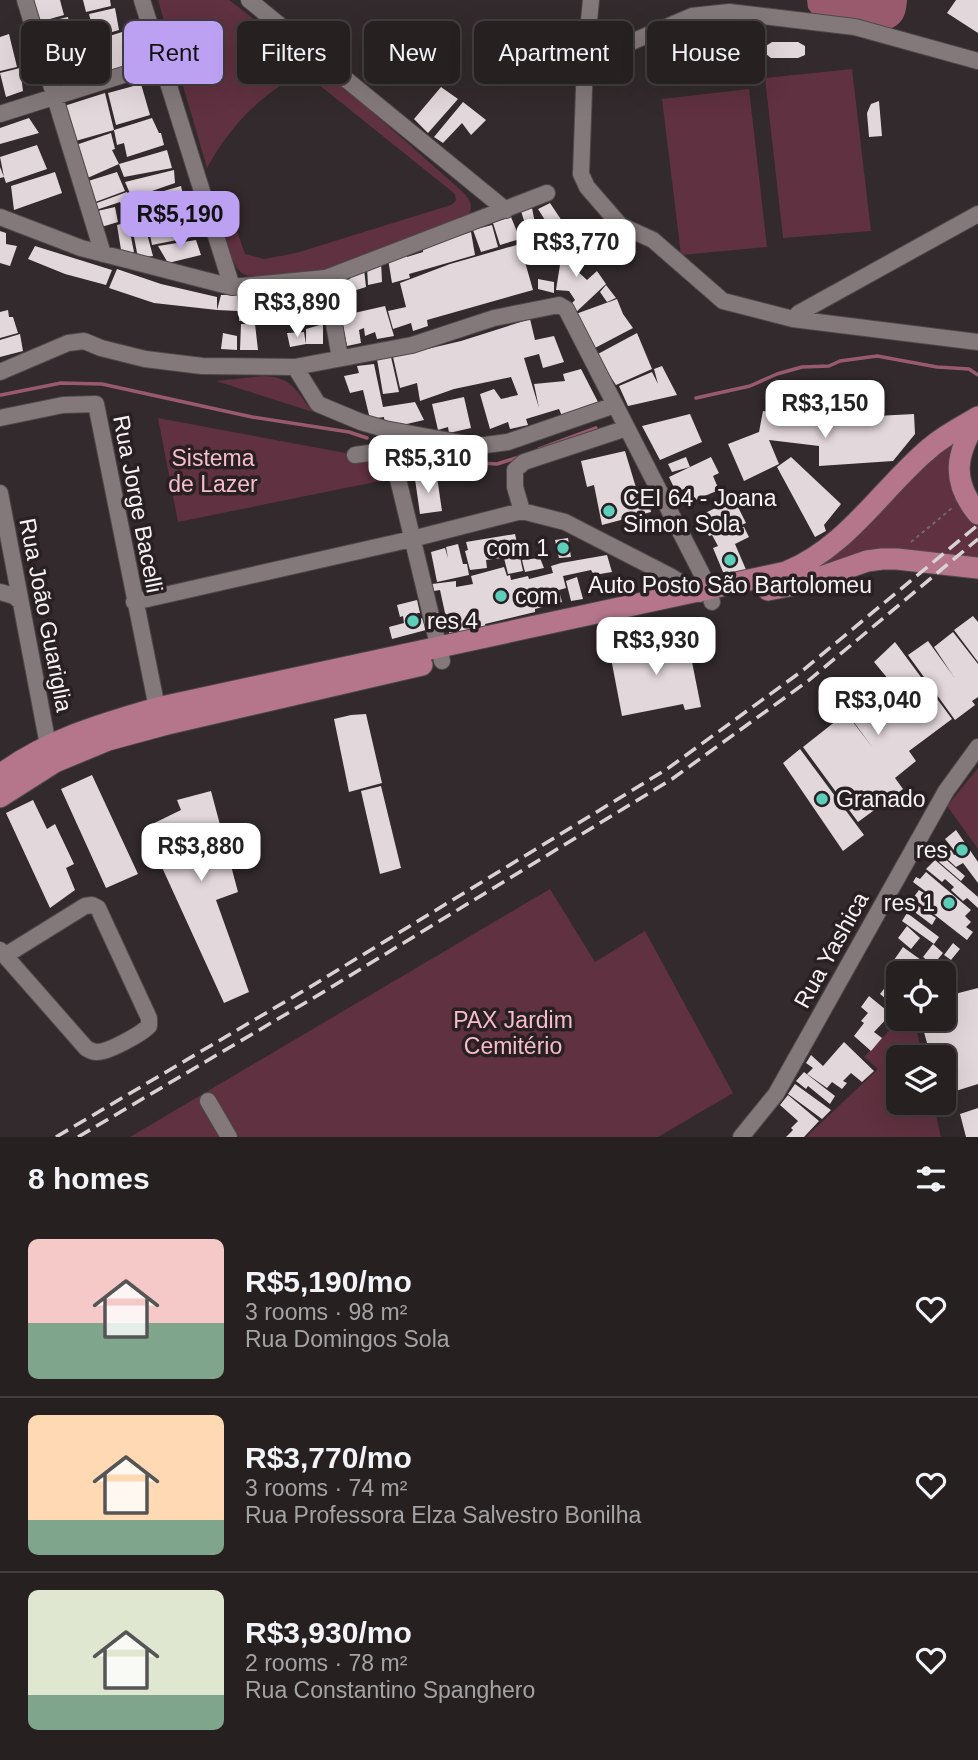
<!DOCTYPE html>
<html lang="en">
<head>
<meta charset="utf-8">
<style>
  body { margin:0; font-family:Helvetica,sans-serif; background:#2e282a; color:#f1f3f6; height:100vh; display:flex; flex-direction:column; font-size:26px; white-space:nowrap }
  * { box-sizing:border-box; margin:0 }
  p { font-size:23px; color:#a4a3a5 }
  .icon { flex:none; width:38px; height:38px; fill:none; stroke:currentColor; stroke-width:2; stroke-linecap:round; stroke-linejoin:round }
  .map { position:relative; height:1137px; overflow:hidden }
  .details { display:flex; flex-direction:column; background:#262021; flex:1 }
  .details>* { flex:none }
  .guide { position:absolute; left:21px; top:21px; width:936px; height:63px; display:flex; gap:14px }
  .tools { position:absolute; left:886px; top:961px; display:grid; gap:14px }
  .tools a { display:grid; place-items:center; width:70px; height:70px; border-radius:10px; background:#262021; box-shadow:0 7px 28px #0002,0 0 0 2px #423e3f; font-size:35px }
  .price { position:absolute; translate:-50% -60px; padding:0 16px; border-radius:14px; background:#fff; color:#222; font-size:23px; line-height:46px; filter:drop-shadow(0 2px 4px #0008) }
  .price::after { content:''; position:absolute; left:50%; top:42px; width:21px; height:16px; margin-left:-10px; background:inherit; clip-path:polygon(0 0,100% 0,50% 100%) }
  .price.selected { background:#bca0f2; color:#111 }
  ul { padding:0; list-style:none }
  li { display:flex; align-items:center; gap:21px; height:175px; padding:0 28px }
  li+li { border-top:2px solid #423e3f }
  li span { display:grid; place-items:center; flex:none; width:196px; height:140px; border-radius:10px; color:#555 }
  li>.icon { margin-inline-start:auto }
  span .icon { width:84px; height:84px; fill:#fffc; stroke-width:1 }
  li b { font-size:30px }
  h2 { display:flex; justify-content:space-between; align-items:center; height:84px; padding:0 28px; font-size:30px }
  .pill { padding:0 24px; border-radius:10px; background:#262021; box-shadow:0 7px 28px #0002,0 0 0 2px #423e3f; font-size:24px; line-height:63px }
  .pill.selected { background:#bca0f2; color:#111 }
  .map>svg:first-child { display:block }
</style>
</head>
<body>
<div class="map">
<svg width="978" height="1137" viewBox="0 0 978 1137">
  <rect width="100%" height="100%" fill="#322a2c"/>
  <path fill="#603140" d="M158,0H229L351,93L464,193C472,202 473,207 467,218C425,234 280,300 242,273C229,264 225,229 220,213L230,211L245,254L264,259L296,253L451,205L456,201L455,194L303,72C260,95 230,126 207,168Z
    M852,69L871,231L783,238L765,78Z
    M749,89L767,247L681,255L662,99Z
    M262,376C292,376 296,391 313,412L216,381Z
    M158,418L383,460L385,480L178,522Z
    M958,436V500L978,525V563L943,560L803,577Z
    M978,768V849L947,806Z
    M550,889L595,962L645,931L733,1093L658,1137H130Z
    M900,1019H914L923,1057H898V1102L933,1103L941,1137H806L878,1069L864,1057Z"/>
  <path fill="#995a6e" d="M807,0H907C906,13 904,23 890,29L814,16L808,8Z"/>
  <g fill="none" stroke-linecap="round" stroke-linejoin="round">
    <path stroke="#995a6e" stroke-width="3.5" d="M1,395L61,383L102,384L252,417L349,432L367,438
      M696,398L750,386L777,374L802,367L829,366L840,361L877,356L937,367L969,369L978,375
      M412,449L479,463L497,464L522,456
      M539,449L596,428"/>
  </g>
  <path fill="#e2d7da" d="M34,0H60L64,15L39,22Z
    M83,0H110L111,6L86,12Z
    M956,0H978V33L947,13Z
    M115,8L119,30L95,37L89,14Z
    M68,17L72,39L48,46L42,23Z
    M122,32L130,65L105,71L97,40Z
    M9,34L17,67L0,71V37Z
    M75,42L83,74L58,80L50,49Z
    M772,42H798L805,46V55L798,58H771L766,54V46Z
    M743,66L745,76L724,79L723,68Z
    M20,68L23,91L6,97L0,73Z
    M141,84L150,115L116,125L108,93Z
    M441,87L458,99L428,133L414,119Z
    M105,93L114,130L72,142L61,107Z
    M879,101L882,136L869,137L867,113L871,104Z
    M463,102L486,120L471,135L462,123L443,143L434,137Z
    M29,118L39,133L0,144V128Z
    M152,118L159,133H161L164,145L127,157L124,143L117,145L114,130Z
    M111,133L115,149L112,150L119,164L83,180L73,146Z
    M37,145L47,169L6,183L4,177L0,178V167L4,177L0,157Z
    M167,150L172,168L124,177L119,164Z
    M174,170L175,183L132,198L125,182Z
    M55,172L62,193L14,210L11,186Z
    M117,172L125,191L90,204L85,182Z
    M181,186L185,203L137,216L133,200Z
    M127,192L133,204L123,209L120,202L96,210L94,204Z
    M550,203L562,221L550,228L538,209Z
    M115,207L118,222L98,228L93,212Z
    M532,208L537,233L529,237L521,211Z
    M188,217L192,237L152,245L148,225Z
    M511,217L520,239L500,245L493,223Z
    M143,219L153,256L138,258L131,221Z
    M128,222L134,252L122,256L117,225Z
    M567,224L564,240L554,246L553,260L525,262L533,290L427,320L428,326L413,331L411,323L393,329L388,311L406,307L400,283L450,264L520,244Z
    M492,225L498,247L481,252L473,230Z
    M0,231L6,233V244L17,246L10,266L0,263Z
    M471,232L475,255L409,274L410,278L392,283L388,259L406,252L407,257L423,252V248Z
    M196,240L201,255L168,263L158,246Z
    M564,240L578,245L574,268L587,280L597,271L606,284L573,315L567,308L575,300L569,291L556,290Z
    M35,246L112,270L106,285L65,274L28,259Z
    M381,261L382,282L368,285L367,267Z
    M117,269L161,284L217,297V310L154,303L109,288Z
    M364,269L366,287L337,296L336,282L350,279L349,274Z
    M538,279L554,282V293L538,289Z
    M606,285L616,298L607,302L600,292Z
    M317,287L318,302L281,304L270,307L284,305L291,323L271,324L266,308L251,309L253,321H239V302H252V293Z
    M221,295H237L238,311L217,310Z
    M617,299L623,314L633,328L593,349L573,315Z
    M385,306L394,336L377,339L375,332L365,336L364,328L359,330L361,343L347,346L341,316Z
    M8,310L9,317H13L18,333L0,338V312Z
    M530,319L535,340L554,336L564,362L543,368L539,354L524,358L539,408L534,384L565,381L563,374L581,369L598,402L578,412L562,416L559,409L526,419L528,425L510,429L508,422L490,429L480,394L494,389L501,399L518,395L511,377L454,389L420,401L417,383L400,388L393,357L461,341Z
    M241,324H255L258,350H240Z
    M323,324V344H306V329Z
    M304,332L306,344L290,347L287,333Z
    M223,333L237,336V350L221,349Z
    M637,333L652,369L616,385L596,355Z
    M20,334L23,351L0,357V340Z
    M391,357L399,392L383,394L377,359Z
    M374,364L383,407L415,402L424,420L385,429L384,417L370,419L363,390L350,393L344,376L359,373L357,366Z
    M662,366L677,395L628,406L619,386L652,372L658,384L654,369Z
    M464,397L471,428L449,433L448,427L438,430L432,404Z
    M763,411L820,419L914,414L915,434L893,461L819,466V446L769,440L779,464L744,481L728,444L759,432Z
    M690,414L702,442L660,460L642,426Z
    M625,451L637,491L647,489L651,512L602,525L594,485L587,487L581,461Z
    M686,457L690,467L672,472L668,464Z
    M711,457L719,473L713,476L719,490L695,500L689,487L676,492L669,477Z
    M791,457L841,504L824,525L826,531L815,537L777,467Z
    M437,477L442,511L420,514L415,479Z
    M734,499L746,523L737,527H744L749,537L735,544L747,572L734,576L723,572L713,548L718,546L712,535L709,536L699,516Z
    M515,534L523,571L508,574L500,542L502,558L486,560L487,568L470,570L465,551L468,550L466,542Z
    M568,538L571,557L559,558L555,540Z
    M458,544L463,564H467L469,575L437,582L431,552L445,548L448,558L446,547Z
    M607,555L612,572L594,575L591,570L563,576L566,588L559,590L562,602L535,609V612L485,624L486,629L450,636L440,590L434,591L432,584L456,581V587L473,584L471,576L504,567L507,576L510,575L511,580L528,576L529,579L553,573L551,566L561,563Z
    M540,558L544,568L525,572L522,560Z
    M577,577L583,599L571,601L566,581Z
    M417,600L420,613H417L419,620L422,618L426,630L392,639L389,627L404,623L403,616L400,617L397,605Z
    M973,616L978,622V662L954,630Z
    M686,632L701,707L685,710L683,704L622,716L610,653L670,642L668,635Z
    M953,632L978,664V697L972,701L975,705L955,720L908,655L928,641L954,677L934,647Z
    M895,642L952,719L909,751L916,761L895,778L903,789L858,822L803,747L846,713L873,748L847,713L891,680L898,688L892,679L889,680L874,662Z
    M366,714L382,783L349,792L334,719L351,715Z
    M800,749L864,835L843,851L783,763Z
    M92,775L138,874L106,888L61,789Z
    M381,786L401,868L380,874L361,791Z
    M211,791L238,892L216,900L249,992L224,1003L144,828L181,810L177,800Z
    M33,800L47,829L55,824L74,864L66,868L75,890L50,908L6,813Z
    M956,830L978,862V883L963,863L956,867L944,856L951,850L954,855L957,854L945,839Z
    M943,857L965,876L961,881L939,862Z
    M935,860L978,897V908L967,898L963,901L951,890L954,887L945,879L942,882L926,869Z
    M926,872L971,910L965,916L971,922L966,927L973,932L967,940L913,898L919,890L927,895L926,897L934,902L927,897L929,894L913,882L916,877L920,879Z
    M912,902L936,918L932,925L908,907Z
    M907,913L939,937L934,944L902,921Z
    M907,926L920,938L911,949L898,938Z
    M953,943L960,949L951,960L944,955Z
    M933,944L943,953L933,965L923,957Z
    M903,947L939,973H912L894,960Z
    M890,981L898,987V994L891,1003L880,994Z
    M978,988V1084L943,1095V1057H931L920,1018H943V997Z
    M869,996L891,1014L874,1032L882,1038L871,1051L854,1036L864,1023L861,1021L868,1013L861,1007Z
    M844,1042L874,1071L862,1082L851,1073L843,1081L847,1083L842,1089L832,1082L827,1088L807,1074L813,1068L806,1063L811,1055L823,1066Z
    M804,1072L835,1096L830,1104L808,1086L806,1089L796,1081Z
    M795,1084L831,1110L822,1119L788,1094Z
    M788,1095L819,1121L804,1137H786L793,1130L791,1128L798,1121L780,1105Z
    M978,1108V1137H966L960,1114Z"/>
  <g fill="none" stroke-linecap="round" stroke-linejoin="round">
    <g stroke="#4f484a" stroke-width="18">
      <path id="minor" d="M25,0L103,254
        M142,0L232,287
        M249,0L506,210
        M591,0L585,62L581,174L587,187L620,225L653,240L723,301L793,319
        M585,62L692,16L729,12L855,27L978,61
        M0,114L161,63
        M978,214L799,313L793,319L978,342
        M0,217L81,248L232,287L326,278L547,193
        M326,278L340,358
        M295,367L318,404L361,422L385,429L478,446L508,442L615,405
        M0,372L68,343L84,341L101,348L145,359L202,366L295,367L412,345L494,318L559,305L566,309L708,586L712,602
        M0,418L63,405L96,404L157,708
        M355,455L391,450L442,661
        M0,493L48,745
        M522,511L515,487V470L524,462L627,428
        M0,592L14,596L20,601
        M134,602L412,539L522,511L565,522L670,576L700,594
        M0,950L86,1048C89,1050 94,1052 97,1052C109,1052 141,1034 149,1026V1018L98,908L92,905L85,906L6,955
        M208,1101L229,1137
        M741,1137L776,1094L946,791L978,747"/>
    </g>
    <g stroke="#4f484a" stroke-width="23">
      <path id="major" d="M978,418C956,453 950,480 978,514
        M768,590L804,583L867,561L882,559H897L978,568
        M0,775C47,740 101,724 157,708L786,572C845,548 878,494 924,453C940,438 959,428 978,417
        M0,797L55,762L108,740L167,724L422,665"/>
    </g>
    <path stroke="#6f686a" stroke-width="2" stroke-dasharray="3.5 3.5" stroke-linecap="butt" d="M911,542L952,508"/>
    <use href="#minor" stroke="#83797b" stroke-width="16"/>
    <use href="#major" stroke="#b5768b" stroke-width="21"/>
    <path stroke="#d8d2d3" stroke-width="3.5" stroke-dasharray="14 7" stroke-linecap="butt" d="M56,1137L310,987L667,769L802,671L978,525
      M78,1137L315,997L672,779L808,681L978,539"/>
  </g>
  <g fill="#5cceba" stroke="#282022" stroke-width="2.5">
    <circle cx="609" cy="511" r="7"/>
    <circle cx="563" cy="548" r="7"/>
    <circle cx="730" cy="560" r="7"/>
    <circle cx="501" cy="596" r="7"/>
    <circle cx="413" cy="621" r="7"/>
    <circle cx="822" cy="799" r="7"/>
    <circle cx="962" cy="850" r="7"/>
    <circle cx="949" cy="903" r="7"/>
  </g>
  <g text-anchor="middle" dominant-baseline="central" stroke-width="7" stroke-linejoin="round" paint-order="stroke">
    <g font-size="23" fill="#f7bdcd" stroke="#282022">
      <text x="213" y="458">Sistema<tspan x="213" dy="26">de Lazer</tspan></text>
      <text x="513" y="1020">PAX Jardim<tspan x="513" dy="26">Cemitério</tspan></text>
    </g>
    <g font-size="23" fill="#f7f2f3" stroke="#282022" text-anchor="start">
      <text x="623" y="498">CEI 64 - Joana<tspan x="623" dy="26">Simon Sola</tspan></text>
      <text x="549" y="548" text-anchor="end">com 1</text>
      <text x="730" y="585" text-anchor="middle">Auto Posto São Bartolomeu</text>
      <text x="515" y="596">com</text>
      <text x="427" y="621">res 4</text>
      <text x="836" y="799">Granado</text>
      <text x="948" y="850" text-anchor="end">res</text>
      <text x="935" y="903" text-anchor="end">res 1</text>
    </g>
    <g font-size="23" fill="#f7f2f3" stroke="#282022">
      <text transform="translate(138 504) rotate(79)">Rua Jorge Bacelli</text>
      <text transform="translate(46 615) rotate(79)">Rua João Guariglia</text>
      <text transform="translate(831 950) rotate(-61)">Rua Yashica</text>
    </g>
  </g>
</svg>
<div class="tools">
<a><svg class="icon" aria-label="locate" viewBox="0 0 24 24"><circle cx="12" cy="12" r="6"/><path d="M12 2v4M12 18v4M2 12h4M18 12h4"/></svg></a>
<a><svg class="icon" aria-label="layers" viewBox="0 0 24 24"><path d="M12 4l9 5-9 5-9-5zM3 14l9 5 9-5"/></svg></a>
</div>
<b class="price selected" style="left:180px;top:251px">R$5,190</b>
<b class="price" style="left:576px;top:279px">R$3,770</b>
<b class="price" style="left:297px;top:339px">R$3,890</b>
<b class="price" style="left:825px;top:440px">R$3,150</b>
<b class="price" style="left:428px;top:495px">R$5,310</b>
<b class="price" style="left:656px;top:677px">R$3,930</b>
<b class="price" style="left:878px;top:737px">R$3,040</b>
<b class="price" style="left:201px;top:883px">R$3,880</b>
<div class="guide">
<a class="pill">Buy</a>
<a class="pill selected">Rent</a>
<a class="pill">Filters</a>
<a class="pill">New</a>
<a class="pill">Apartment</a>
<a class="pill">House</a>
</div>
</div>
<section class="details">
<h2>8 homes<svg class="icon" aria-label="filters" viewBox="0 0 24 24"><path d="M4 7h16M4 17h16"/><circle cx="9" cy="7" r="2"/><circle cx="15" cy="17" r="2"/></svg></h2>
<ul>
<li><span style="background:linear-gradient(#f6c9c9 60%,#7fa58c 0)"><svg class="icon" aria-label="home" viewBox="0 0 24 24"><path d="M3 11l9-7 9 7M6 9v11h12V9"/></svg></span><div><b>R$5,190/mo</b><p>3 rooms · 98 m²</p><p>Rua Domingos Sola</p></div><svg class="icon" aria-label="heart" viewBox="0 0 24 24"><path d="M12 20l-8-8c-3-5 5-10 8-4 3-6 11-1 8 4z"/></svg></li>
<li><span style="background:linear-gradient(#ffd9b3 75%,#7fa58c 0)"><svg class="icon" aria-label="home" viewBox="0 0 24 24"><path d="M3 11l9-7 9 7M6 9v11h12V9"/></svg></span><div><b>R$3,770/mo</b><p>3 rooms · 74 m²</p><p>Rua Professora Elza Salvestro Bonilha</p></div><svg class="icon" aria-label="heart" viewBox="0 0 24 24"><path d="M12 20l-8-8c-3-5 5-10 8-4 3-6 11-1 8 4z"/></svg></li>
<li><span style="background:linear-gradient(#dfe7d0 75%,#7fa58c 0)"><svg class="icon" aria-label="home" viewBox="0 0 24 24"><path d="M3 11l9-7 9 7M6 9v11h12V9"/></svg></span><div><b>R$3,930/mo</b><p>2 rooms · 78 m²</p><p>Rua Constantino Spanghero</p></div><svg class="icon" aria-label="heart" viewBox="0 0 24 24"><path d="M12 20l-8-8c-3-5 5-10 8-4 3-6 11-1 8 4z"/></svg></li>
</ul>
</section>
</body>
</html>
